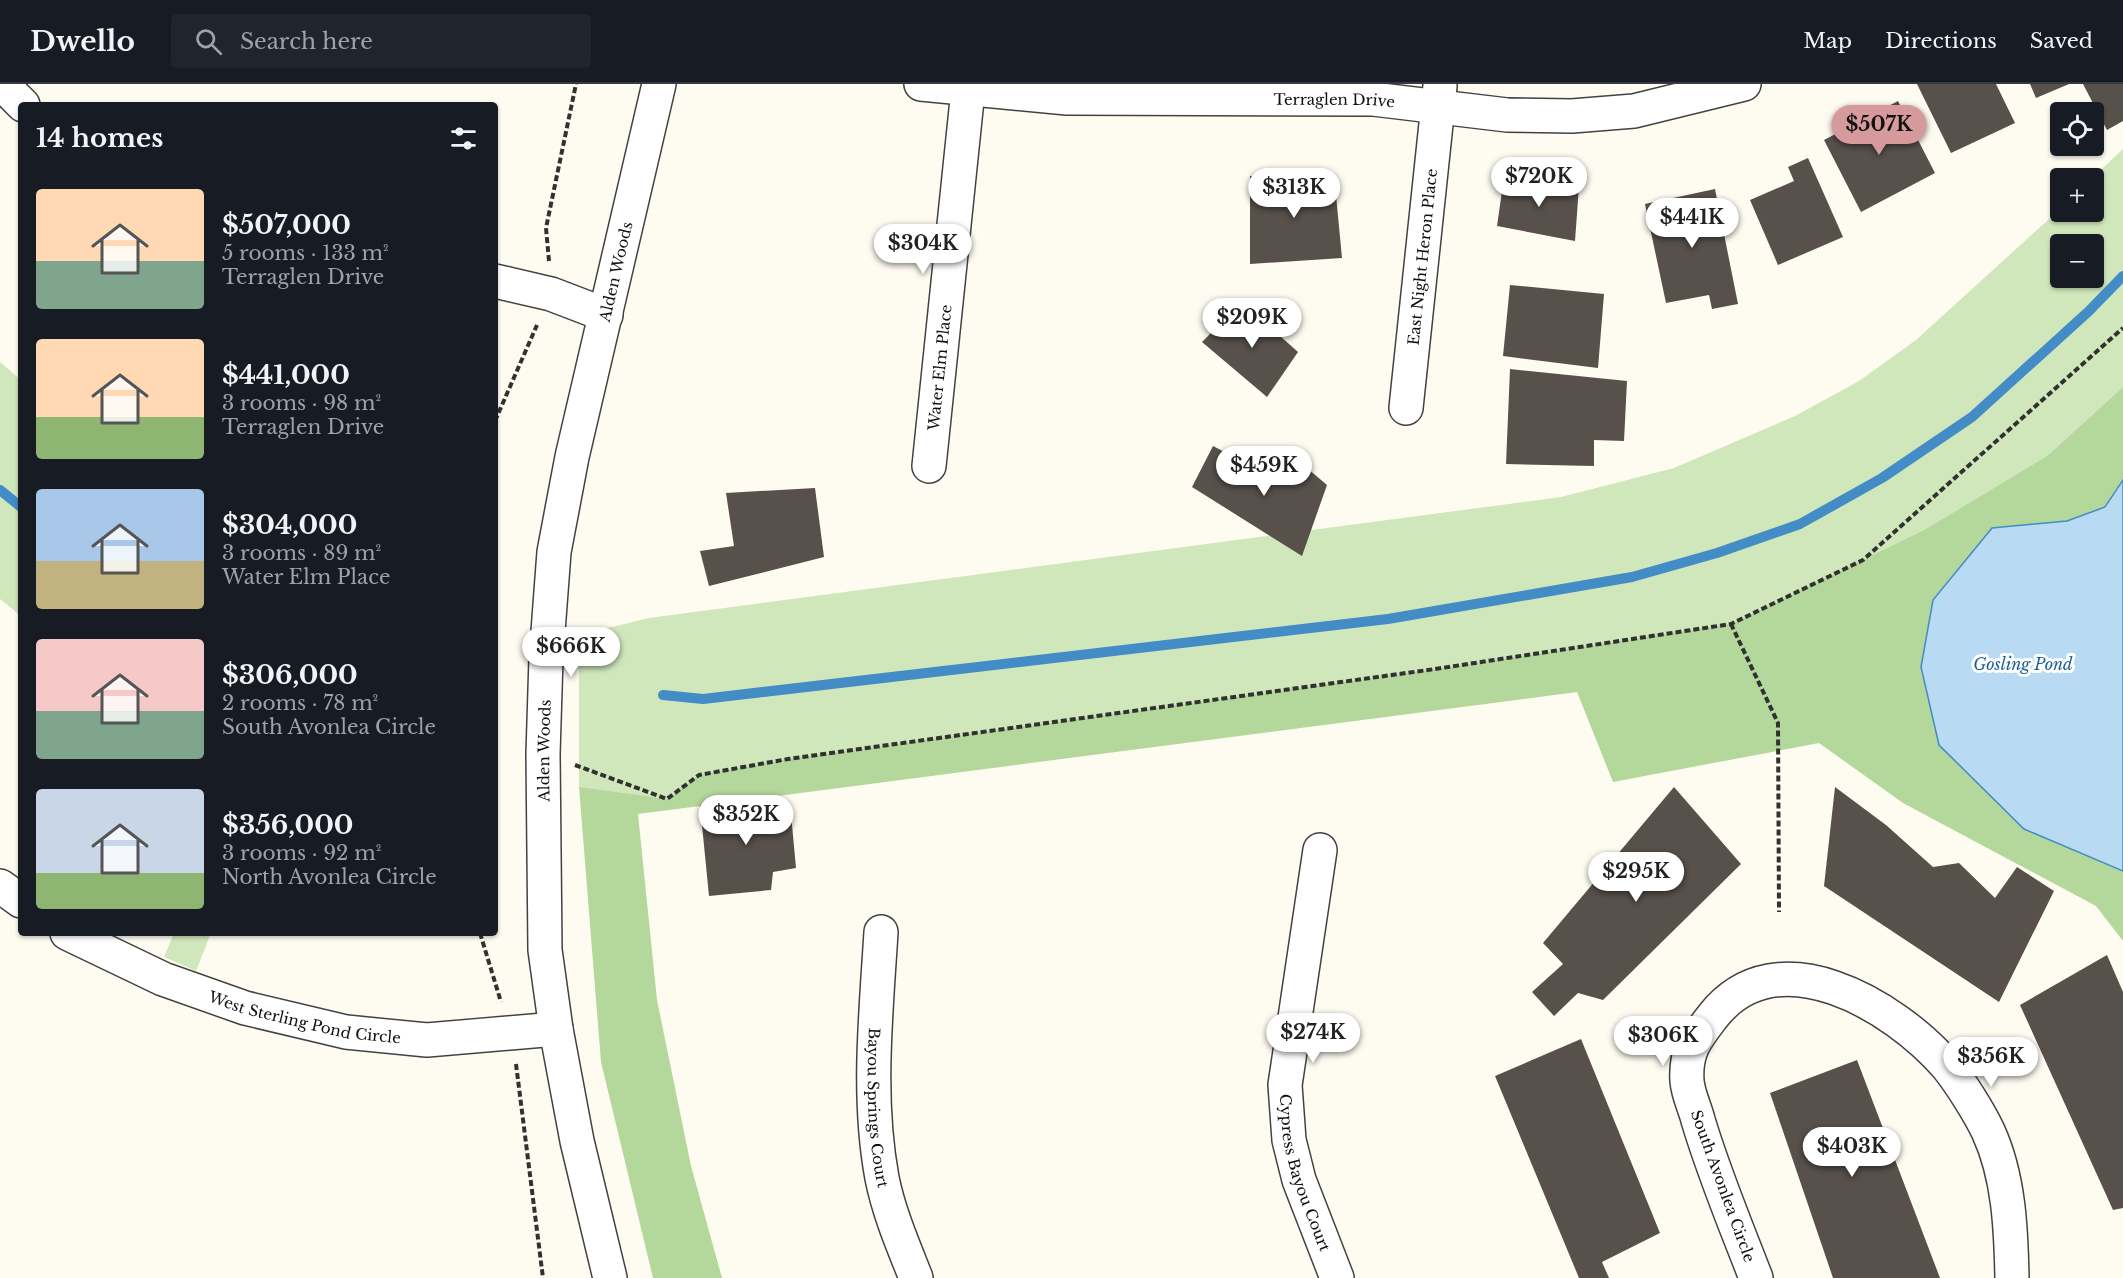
<!DOCTYPE html>
<html lang="en">
<head>
<meta charset="utf-8">
<style>
  body { margin:0; font-family:"Libre Baskerville",serif; background:#20242c; color:#f1f3f6; height:100vh; display:flex; flex-direction:column; font-size:22px; white-space:nowrap }
  * { box-sizing:border-box; margin:0 }
  p { font-size:20px; color:#9ea1a6 }
  .icon { flex:none; width:33px; height:33px; fill:none; stroke:currentColor; stroke-width:2; stroke-linecap:round; stroke-linejoin:round }
  .map { position:relative; flex:1; overflow:hidden }
  .side { position:absolute; left:18px; top:18px; width:480px; height:834px; display:flex; flex-direction:column; background:#171b24; border-radius:6px; box-shadow:0 2px 4px #0004 }
  .side>* { flex:none }
  .fabs { position:absolute; left:2050px; top:18px; display:grid; gap:12px }
  .fabs a { display:grid; place-items:center; width:54px; height:54px; border-radius:6px; background:#171b24; box-shadow:0 2px 4px #0004; font-size:30px }
  .price { position:absolute; translate:-50% -51px; padding:0 14px; border-radius:21px; background:#fff; color:#222; font-size:20px; line-height:39px; filter:drop-shadow(0 2px 3px #0008) }
  .price::after { content:''; position:absolute; left:50%; top:36px; width:18px; height:14px; margin-left:-9px; background:inherit; clip-path:polygon(0 0,100% 0,50% 100%) }
  .price.on { background:#d79a9c; color:#111 }
  ul { padding:0; list-style:none }
  li { display:flex; align-items:center; gap:18px; height:150px; padding:0 18px }
  li span { display:grid; place-items:center; flex:none; width:168px; height:120px; border-radius:6px; color:#555 }
  li>.icon { margin-inline-start:auto }
  span .icon { width:72px; height:72px; fill:#fffc; stroke-width:1 }
  li b { font-size:26px }
  h2 { display:flex; justify-content:space-between; align-items:center; height:72px; padding:0 18px; font-size:26px }
  header { display:flex; align-items:center; gap:36px; box-sizing:border-box; height:84px; padding:0 30px; background:#171b24; border-bottom:2px solid #363941 }
  header strong { font-size:28px }
  nav { display:flex; gap:33px; margin-inline-start:auto; font-size:21px }
  .search { width:420px; height:54px; background:#20242c; display:flex; align-items:center; gap:15px; box-sizing:border-box; padding:0 21px; border-radius:6px; color:#9ea1a6; font-size:22px }
  .map>svg:first-child { display:block }
</style>
</head>
<body>
<header>
<strong>Dwello</strong>
<div class="search"><svg class="icon" aria-label="search" viewBox="0 0 24 24"><circle cx="10" cy="10" r="6"/><path d="M15 15l6 6"/></svg>Search here</div>
<nav><a>Map</a><a>Directions</a><a>Saved</a></nav>
</header>
<div class="map">
<svg width="2123" height="1194" viewBox="0 0 2123 1194">
  <rect width="100%" height="100%" fill="#fefcf1"/>
  <path fill="#d0e7bc" fill-rule="evenodd" d="M2123,65V303L2047,372L1924,446L1722,545L663,722L579,703V551L649,534L1561,413L1674,384L1795,332L1859,297L1916,256L2061,124V128H2094L2092,94ZM2061,160H2094V194H2061Z
    M0,278L21,296V532L0,515Z
    M174,849H211L196,887L164,873Z"/>
  <path fill="#b4d79c" d="M2123,303V857L2096,822L1903,719L1819,659L1613,698L1577,608L638,730L657,916L691,1082L722,1194H653L601,978L579,703L667,715L699,691L788,675L1435,585L1731,540L1924,446L2047,372Z"/>
  <path fill="#b8daf3" stroke="#438cc6" stroke-width="1.5" d="M2123,396V787L2024,745L1939,661L1921,583L1933,516L1992,444L2067,437L2105,423Z"/>
  <g fill="none" stroke-linecap="round" stroke-linejoin="round">
    <path stroke="#438cc6" stroke-width="10" d="M0,406L21,423
      M663,611L703,615L1388,535L1632,493L1717,469L1800,440L1882,394L1972,333L2089,227L2123,192"/>
  </g>
  <path fill="#57504b" d="M1917,0H1996L2015,39L1951,69Z
    M2030,0H2069L2036,14Z
    M2083,0H2123V37L2107,46Z
    M1898,17L1935,89L1861,128L1824,56Z
    M1808,74L1843,153L1778,181L1750,116L1794,97L1788,83Z
    M1334,90L1342,174L1250,180V92Z
    M1504,93L1579,102L1575,157L1497,142Z
    M1715,105L1738,220L1712,225L1709,211L1666,219L1645,120Z
    M1510,201L1604,210L1598,284L1503,272Z
    M1242,218L1298,268L1267,313L1202,258Z
    M1510,285L1627,297L1624,357L1594,356V382L1506,380Z
    M1213,362L1286,400L1301,379L1327,401L1302,472L1192,403Z
    M815,404L824,473L709,502L700,467L734,462L726,409Z
    M1674,703L1741,780L1603,916L1578,909L1554,932L1532,908L1563,880L1543,859Z
    M1835,703L1886,741L1933,783L1959,779L1995,814L2017,783L2054,807L1999,918L1824,802Z
    M790,719L796,784L773,788L771,806L709,812L700,721Z
    M2107,871L2123,908V1124L2113,1126L2020,921Z
    M1581,955L1660,1149L1602,1178L1609,1194H1579L1495,992Z
    M1857,976L1940,1194H1833L1770,1009Z"/>
  <g fill="none" stroke-linecap="round" stroke-linejoin="round">
    <g stroke="#424242" stroke-width="36">
      <g id="minor">
        <path d="M2,0L23,21"/>
        <path id="s1" d="M921,0L1067,14L1373,15L1507,31L1572,32L1634,27L1744,0"/>
        <path d="M495,197L551,210L606,231"/>
        <path id="s2" d="M1406,324L1440,2"/>
        <path id="s3" d="M929,382L968,6"/>
        <path id="s4" d="M1320,766L1285,1001L1289,1056L1299,1096L1337,1194"/>
        <path d="M0,802L21,817"/>
        <path id="s5" d="M881,848C876,930 867,1013 882,1094C889,1129 903,1161 916,1194"/>
        <path id="s6" d="M67,849L163,895L245,924L346,948L427,956L556,945"/>
        <path id="s7" d="M610,1194L577,1057L556,945L545,866L543,670L546,574L554,468L572,373L659,0"/>
        <path d="M1756,1194C1736,1142 1714,1090 1698,1036C1695,1024 1688,1010 1687,997C1685,967 1696,954 1713,932C1777,851 1894,921 1947,982C1960,998 1979,1028 1988,1047C2009,1092 2011,1145 2012,1194"/>
      </g>
    </g>
    <path stroke="#313131" stroke-width="4" stroke-dasharray="6 3" stroke-linecap="butt" d="M549,177L546,144L576,0
      M495,337L537,241
      M1731,540L1778,639L1779,828
      M575,681L667,715L699,691L788,675L1435,585L1731,540L1863,476L2123,244
      M480,849L501,918
      M516,980L543,1194"/>
    <use href="#minor" stroke="#fff" stroke-width="33"/>
  </g>
  <g text-anchor="middle" dominant-baseline="central" stroke-width="6" stroke-linejoin="round" paint-order="stroke">
    <g font-size="15" fill="#0f0f0f" stroke="#fff">
      <text stroke="none"><textPath href="#s1" startOffset="414">Terraglen Drive</textPath></text>
      <text stroke="none"><textPath href="#s2" startOffset="152">East Night Heron Place</textPath></text>
      <text stroke="none"><textPath href="#s7" startOffset="1020">Alden Woods</textPath></text>
      <text stroke="none"><textPath href="#s3" startOffset="99">Water Elm Place</textPath></text>
      <text stroke="none"><textPath href="#s7" startOffset="534">Alden Woods</textPath></text>
      <text stroke="none"><textPath href="#s6" startOffset="254">West Sterling Pond Circle</textPath></text>
      <text stroke="none"><textPath href="#s5" startOffset="176">Bayou Springs Court</textPath></text>
      <text stroke="none"><textPath href="#s4" startOffset="328">Cypress Bayou Court</textPath></text>
      <text transform="translate(1723 1102) rotate(70)">South Avonlea Circle</text>
    </g>
    <g font-size="16" font-style="italic" fill="#1e5e9a" stroke="#fff">
      <text x="2023" y="580">Gosling Pond</text>
    </g>
  </g>
</svg>
<div class="fabs">
<a><svg class="icon" aria-label="locate" viewBox="0 0 24 24"><circle cx="12" cy="12" r="6"/><path d="M12 2v4M12 18v4M2 12h4M18 12h4"/></svg></a>
<a>+</a>
<a>−</a>
</div>
<b class="price on" style="left:1879px;top:72px">$507K</b>
<b class="price" style="left:1539px;top:124px">$720K</b>
<b class="price" style="left:1294px;top:135px">$313K</b>
<b class="price" style="left:1692px;top:165px">$441K</b>
<b class="price" style="left:923px;top:191px">$304K</b>
<b class="price" style="left:1252px;top:265px">$209K</b>
<b class="price" style="left:1264px;top:413px">$459K</b>
<b class="price" style="left:571px;top:594px">$666K</b>
<b class="price" style="left:746px;top:762px">$352K</b>
<b class="price" style="left:1636px;top:819px">$295K</b>
<b class="price" style="left:1313px;top:980px">$274K</b>
<b class="price" style="left:1663px;top:983px">$306K</b>
<b class="price" style="left:1991px;top:1004px">$356K</b>
<b class="price" style="left:1852px;top:1094px">$403K</b>
<section class="side">
<h2>14 homes<svg class="icon" aria-label="filters" viewBox="0 0 24 24"><path d="M4 7h16M4 17h16"/><circle cx="9" cy="7" r="2"/><circle cx="15" cy="17" r="2"/></svg></h2>
<ul>
<li><span style="background:linear-gradient(#ffd9b3 60%,#7fa58c 0)"><svg class="icon" aria-label="home" viewBox="0 0 24 24"><path d="M3 11l9-7 9 7M6 9v11h12V9"/></svg></span><div><b>$507,000</b><p>5 rooms · 133 m²</p><p>Terraglen Drive</p></div></li>
<li><span style="background:linear-gradient(#ffd9b3 65%,#8fb573 0)"><svg class="icon" aria-label="home" viewBox="0 0 24 24"><path d="M3 11l9-7 9 7M6 9v11h12V9"/></svg></span><div><b>$441,000</b><p>3 rooms · 98 m²</p><p>Terraglen Drive</p></div></li>
<li><span style="background:linear-gradient(#a9c7e8 60%,#c2b280 0)"><svg class="icon" aria-label="home" viewBox="0 0 24 24"><path d="M3 11l9-7 9 7M6 9v11h12V9"/></svg></span><div><b>$304,000</b><p>3 rooms · 89 m²</p><p>Water Elm Place</p></div></li>
<li><span style="background:linear-gradient(#f6c9c9 60%,#7fa58c 0)"><svg class="icon" aria-label="home" viewBox="0 0 24 24"><path d="M3 11l9-7 9 7M6 9v11h12V9"/></svg></span><div><b>$306,000</b><p>2 rooms · 78 m²</p><p>South Avonlea Circle</p></div></li>
<li><span style="background:linear-gradient(#c9d6e8 70%,#8fb573 0)"><svg class="icon" aria-label="home" viewBox="0 0 24 24"><path d="M3 11l9-7 9 7M6 9v11h12V9"/></svg></span><div><b>$356,000</b><p>3 rooms · 92 m²</p><p>North Avonlea Circle</p></div></li>
</ul>
</section>
</div>
</body>
</html>
